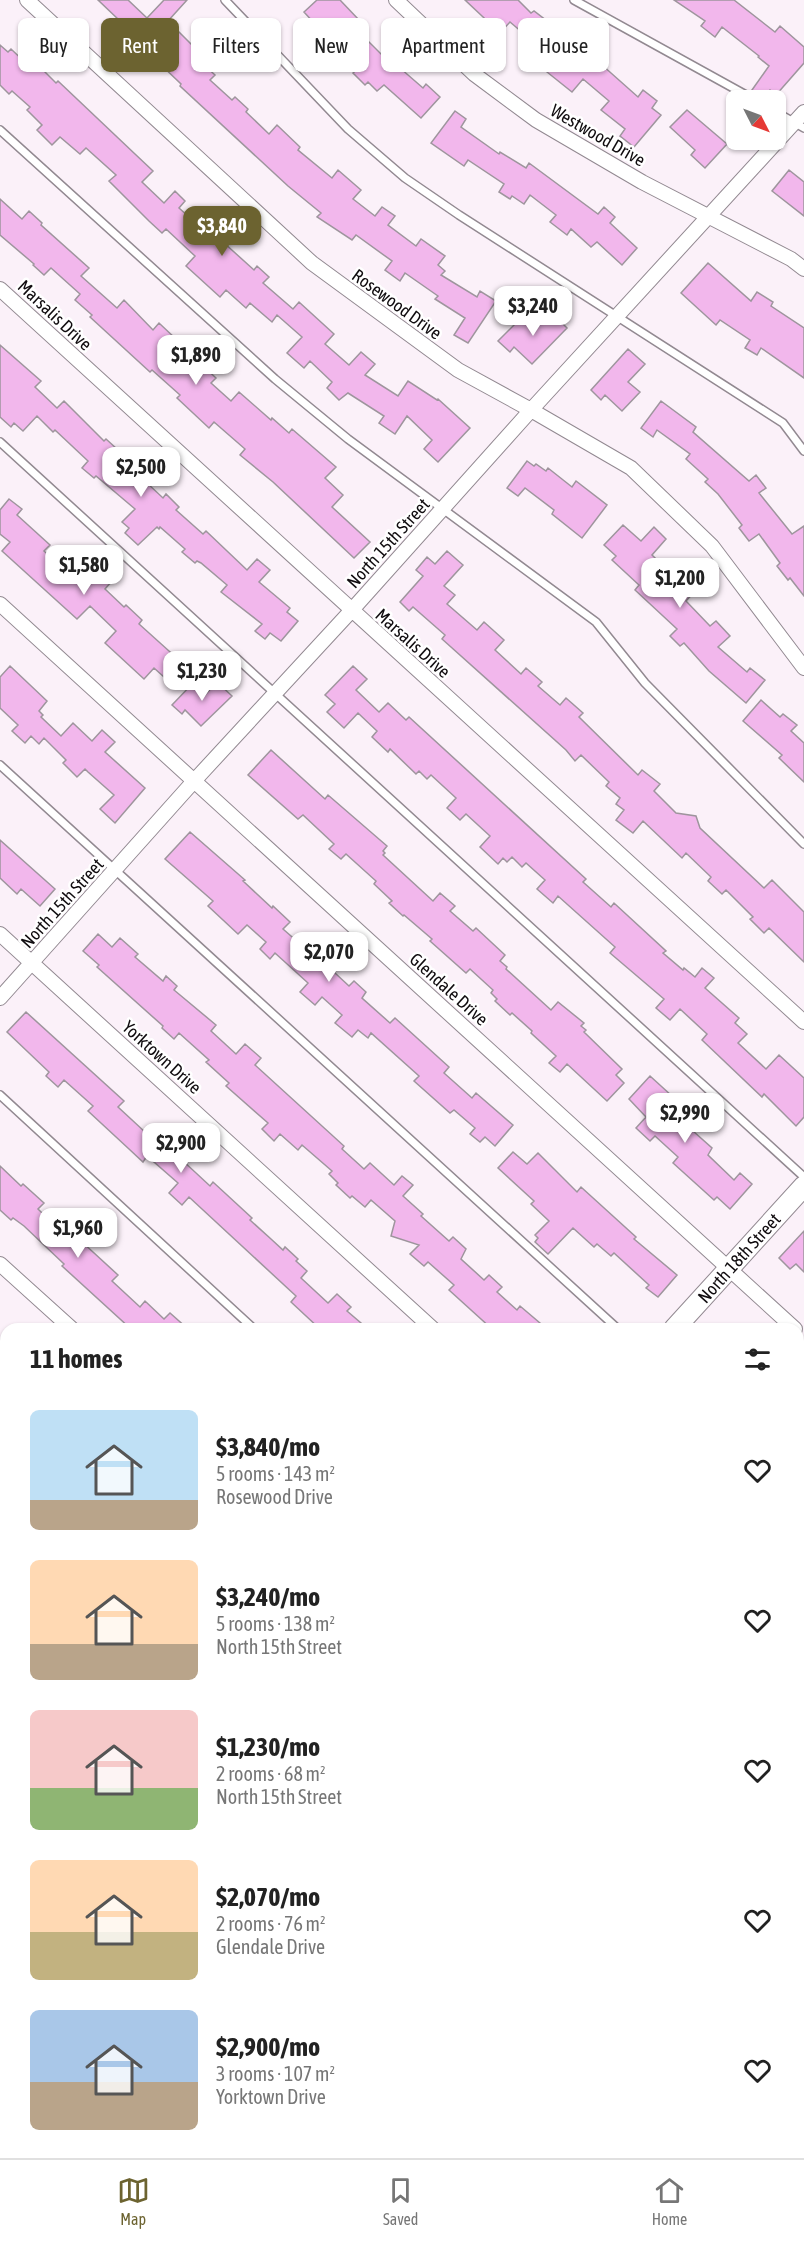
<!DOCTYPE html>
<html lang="en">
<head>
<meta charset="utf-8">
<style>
  body { margin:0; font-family:"Asap Condensed",sans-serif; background:#f2f2f2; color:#222; height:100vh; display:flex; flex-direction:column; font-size:22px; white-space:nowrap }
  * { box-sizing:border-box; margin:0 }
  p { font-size:20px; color:#767676 }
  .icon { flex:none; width:33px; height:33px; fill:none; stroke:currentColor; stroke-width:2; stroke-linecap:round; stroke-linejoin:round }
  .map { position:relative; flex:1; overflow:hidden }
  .drawer { position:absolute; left:0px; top:1323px; width:804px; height:836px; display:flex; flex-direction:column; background:#fff; border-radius:18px 18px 0 0; box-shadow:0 2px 4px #0004 }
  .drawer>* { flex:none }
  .top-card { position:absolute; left:18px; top:18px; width:768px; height:54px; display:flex; gap:12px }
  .needle { width:39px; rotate:132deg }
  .tools { position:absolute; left:726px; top:90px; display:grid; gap:12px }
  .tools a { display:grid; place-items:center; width:60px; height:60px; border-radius:9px; background:#fff; box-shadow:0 2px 4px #0004; font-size:30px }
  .price { position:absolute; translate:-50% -51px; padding:0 14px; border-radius:12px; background:#fff; color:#222; font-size:20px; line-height:39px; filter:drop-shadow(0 2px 3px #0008) }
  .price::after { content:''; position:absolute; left:50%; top:36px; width:18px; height:14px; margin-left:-9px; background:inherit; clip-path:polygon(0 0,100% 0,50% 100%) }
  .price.current { background:#6c6330; color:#fff }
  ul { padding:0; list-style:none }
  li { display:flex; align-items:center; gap:18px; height:150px; padding:0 30px }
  li span { display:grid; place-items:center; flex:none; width:168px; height:120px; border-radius:9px; color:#555 }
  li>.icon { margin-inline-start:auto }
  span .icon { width:72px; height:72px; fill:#fffc; stroke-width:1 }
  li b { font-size:26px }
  h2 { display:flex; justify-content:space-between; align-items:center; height:72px; padding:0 30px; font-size:26px }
  .chip { padding:0 21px; border-radius:9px; background:#fff; box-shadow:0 2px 4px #0004; font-size:21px; line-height:54px }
  .chip.current { background:#6c6330; color:#fff }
  .tabs { display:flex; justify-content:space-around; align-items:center; height:84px; border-top:2px solid #e0e0e0; background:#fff; font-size:16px; color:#767676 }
  .tabs a { display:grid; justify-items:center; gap:3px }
  .tabs .current { color:#6c6330 }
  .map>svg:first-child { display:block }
</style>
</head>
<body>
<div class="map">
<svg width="804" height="2158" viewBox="0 0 804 2158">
  <rect width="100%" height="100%" fill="#fbf1f9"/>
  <path fill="#f2b7ec" stroke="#9e959d" stroke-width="1.5" d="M98,0H128L147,18L164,0H187L168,21L207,60L203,64L215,75L210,80L232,100L235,97L248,109L246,112L269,134L277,125L300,147L298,150L332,178L338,170L361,190L353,199L375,216L382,207L395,216L388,225L416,246L421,239L445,256L438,265L445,271L441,275L477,297L480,291L496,301L468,343L454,335L465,318L435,299L438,296L405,273L400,281L385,270L392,261L356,235L352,240L317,217L321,213L288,186L180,86L181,84L158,62L156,64L121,31L122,30L116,25L120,21Z
    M317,0H340L359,20L353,26L384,57L388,52L402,66L400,68L423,88L426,84L440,97L421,118L384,85L377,91L368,82L365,85L353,73L359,68L346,55L350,51L320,20L315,24L304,12Z
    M465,0H518L531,13L534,11L555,27L558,23L596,54L593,57L638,97L643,90L657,101L652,108L661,115L634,147L620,136L625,129L601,110L609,101L583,79L572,92L542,68L540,71L526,59L537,45L510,22L500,33Z
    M674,0H734L775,32L780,26L804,47V63L776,95L770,90L762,99L752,90L769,66L758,57L759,56L722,27L715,37L701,26L705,21Z
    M0,45L8,52L11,49L29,66L34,61L56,83L58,81L135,154L153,171L142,182L164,203L175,191L185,201L179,208L209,235L216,229L226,238L223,242L254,270L257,266L269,277L263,283L293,309L299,302L334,334L325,344L349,365L361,352L375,364L365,375L398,396L408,381L437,400L438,399L470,428L438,462L424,449L432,440L407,416L395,434L379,423L384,416L348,393L339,400L327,388L332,382L310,361L304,368L287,353L302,337L277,315L272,322L250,303L246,308L226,290L220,297L186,266L195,256L166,229L162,233L149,221L109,181L116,175L86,148L80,154L60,137L52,145L37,130L42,125L27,110L30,107L12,91L9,94L0,85Z
    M687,110L727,144L705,168L691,155L695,150L670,127Z
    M455,111L466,119L461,127L499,154L500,152L526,168L529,163L598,214L604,207L615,217L610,223L637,248L622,265L597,242L591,247L571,229L567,235L550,222L556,215L530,195L524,204L512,196L510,199L499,192L504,184L468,160L464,166L431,143Z
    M789,170L804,182V216L772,191Z
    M0,199L22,219L29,211L42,223L41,225L89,268L81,276L117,308L124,300L153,330L159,323L176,339L171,345L173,347L171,349L194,370L200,363L216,378L211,383L231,401L239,392L271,420L272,418L289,433L292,429L336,467L325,478L343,495L332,507L370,542L354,558L273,482L240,455L245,449L214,422L209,428L177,398L180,395L152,370L150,372L90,317L92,315L75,300L80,294L51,268L44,275L33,265L34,264L0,235Z
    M708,263L751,301L757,292L773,302L771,306L804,328V378L761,348L757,355L745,348L750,340L720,320L716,325L681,293Z
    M550,311L567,328L532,364L514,347L510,352L498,341L522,317L534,329Z
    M0,345L41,381L35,387L57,408L64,401L104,441L106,439L117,449L110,458L143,486L146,482L163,498L166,494L179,507L176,510L203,534L206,531L247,570L257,559L270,570L259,582L290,608L287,612L298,621L281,641L270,633L265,639L255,631L262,624L221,592L227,585L201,563L197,561L195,563L182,552L185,549L160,527L159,529L157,527L138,545L125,533L129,528L122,522L135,509L96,476L94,478L82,468L88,461L55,430L53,432L37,416L23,431L14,423L11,427L0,417Z
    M628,349L645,364L628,382L640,392L622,411L605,395L601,400L591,390Z
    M661,401L696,427L693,432L749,481L756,475L766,488L759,493L792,534L804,526V596L790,578L788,580L777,566L780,563L759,534L749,541L739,528L742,525L718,494L705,482L708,479L686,459L690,454L657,430L653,437L641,428Z
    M527,461L534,466L536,464L546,471L548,468L572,487L576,481L607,505L582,538L552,514L554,510L525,488L518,496L507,488Z
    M9,499L22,509L17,515L50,545L44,551L82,585L97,568L112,581L105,589L124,607L126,605L142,620L139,624L179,660L164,677L154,668L144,679L105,643L116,631L90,606L77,619L2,551L10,542L0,534V510Z
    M623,525L641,541L654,527L666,539L652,555L678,580L682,577L696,590L686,601L710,626L716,621L730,636L718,647L747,672L750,668L765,680L746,703L709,671L684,643L680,646L670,636L677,629L635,590L639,585L612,560L616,556L604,545Z
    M447,551L463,565L444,586L455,595L447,604L477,630L484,622L504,640L495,650L521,674L526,668L542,682L538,686L560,705L566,698L583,713L579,717L638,775L642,770L660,784L654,791L676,813L696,816L700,828L764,888L772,880L804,912V962L769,928L764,933L750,919L753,917L726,890L722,894L708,881L711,877L686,853L682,858L643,821L633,833L616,820L624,810L616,804L620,798L606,786L609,782L581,755L575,761L566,750L442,639L445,635L413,607L409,611L400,602L423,576L416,570L427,557L435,564Z
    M10,666L47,701L39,711L43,715L41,717L61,736L73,723L92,741L102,730L115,742L105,752L145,788L115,823L100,809L114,795L88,772L85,769L77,777L63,763L66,760L44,738L39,744L31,736L25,743L12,731L18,725L0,708V677Z
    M353,666L367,679L356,690L379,712L388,703L406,720L409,717L586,879L583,882L611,907L614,903L666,951L663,953L683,970L684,968L695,977L702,968L714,978L705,988L739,1018L735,1023L747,1034L738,1043L766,1069L779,1055L804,1078V1117L796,1126L764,1094L762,1097L702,1040L707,1034L680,1009L670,1020L656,1008L664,999L610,953L615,947L558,896L553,903L537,889L545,880L526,863L522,867L512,857L507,862L503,858L498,864L480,847L490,836L466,814L460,820L447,808L456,798L431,775L427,779L419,771L416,774L390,749L388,752L372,737L377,731L358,713L344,728L327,712L335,704L325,695Z
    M217,682L232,696L201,726L185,710L182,714L172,705L193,683L205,695Z
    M761,700L780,717L783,714L797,725L791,731L804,743V782L779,758L782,755L743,721Z
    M271,750L325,799L328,795L387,846L383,851L385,853L383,855L433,901L440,893L455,906L450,911L473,931L476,928L505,955L500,961L507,967L506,969L551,1010L558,1002L584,1023L581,1026L586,1030L584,1032L622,1069L616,1075L624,1083L607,1101L567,1064L560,1072L549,1063L556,1056L531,1033L532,1031L512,1013L510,1015L495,1001L497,999L491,993L493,990L470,969L466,973L430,941L432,939L404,915L403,916L389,903L392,901L374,884L376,881L346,854L341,859L329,849L334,844L303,815L298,819L248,775Z
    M190,832L245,880L243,881L272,908L273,906L290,922L283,929L307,950L313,944L325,955L321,960L349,986L354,981L366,992L362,998L390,1023L395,1018L449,1067L444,1073L472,1098L476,1093L513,1125L495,1146L485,1137L480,1142L470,1134L475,1128L454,1110L450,1113L414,1081L419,1076L371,1033L368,1038L358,1030L352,1037L335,1023L342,1015L322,997L315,1005L300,992L308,983L275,953L270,959L260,949L266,942L247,925L238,934L208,906L213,901L165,859Z
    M0,840L55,889L40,906L21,889L17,894L0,878Z
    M98,934L112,947L120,938L138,954L135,957L163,981L166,976L177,986L174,990L216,1025L211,1031L236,1054L245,1044L261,1058L255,1065L344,1146L342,1149L364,1169L370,1163L394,1185L402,1176L413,1185L403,1196L423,1214L421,1216L449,1241L453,1237L466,1249L461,1259L484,1280L489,1275L502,1287L497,1292L517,1310L520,1306L547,1329H492L449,1290L454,1285L428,1262L424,1266L410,1254L419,1245L391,1236L395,1221L371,1200L365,1207L352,1196L350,1198L336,1185L338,1183L329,1174L332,1171L302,1145L298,1150L280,1134L274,1141L262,1129L268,1123L226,1086L229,1083L206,1062L209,1060L179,1033L174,1039L162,1028L163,1026L97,967L99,965L83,951Z
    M26,1012L124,1101L118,1107L145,1132L151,1125L185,1156L182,1160L210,1186L213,1182L252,1218L250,1220L271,1239L283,1250L285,1247L298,1259L296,1261L307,1271L301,1278L328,1303L337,1294L351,1307L347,1311L368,1329H320L291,1302L296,1296L189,1197L182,1205L169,1193L178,1183L147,1156L143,1162L129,1149L88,1111L93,1106L64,1080L58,1087L46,1076L49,1072L7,1032Z
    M650,1076L672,1096L667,1102L697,1127L693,1131L712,1148L708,1155L734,1180L740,1173L752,1184L730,1209L717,1197L714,1200L673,1163L678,1157L655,1136L650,1141L636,1128L646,1117L629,1099Z
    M513,1152L527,1164L538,1153L577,1192L581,1187L636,1237L634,1239L677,1275L658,1297L646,1288L649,1285L614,1253L611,1256L597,1244L594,1247L573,1228L548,1254L535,1242L538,1238L535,1235L549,1221L531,1204L534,1201L498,1168Z
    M0,1166L21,1186L23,1184L44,1203L38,1209L76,1246L81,1241L118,1275L112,1281L140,1307L145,1301L164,1319L170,1313L188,1329H131L62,1266L64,1264L24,1226L13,1218L11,1220L0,1210Z
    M804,1231V1272L796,1264L790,1269L779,1258Z"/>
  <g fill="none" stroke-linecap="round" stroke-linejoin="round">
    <g stroke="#928991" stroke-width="10">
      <path id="lane" d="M225,0L348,129L405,178L459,215L783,423L804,451
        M574,0L755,100
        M776,112L804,128
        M0,130L275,379L348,439L596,622L645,683L804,844
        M0,442L804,1177
        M0,765L618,1329
        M0,1095L254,1329
        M0,1427L6,1433
        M798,1498L804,1505
        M0,1784L6,1789
        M798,1874L804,1880
        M407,2152L413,2158
        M779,2152L785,2158"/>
    </g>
    <g stroke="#928991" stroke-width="16">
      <path id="street" d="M27,0L312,263L458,370L531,410L631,468L712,546L804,668
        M396,0L474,74L536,120L642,182L791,259L804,269
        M0,289L804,1022
        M0,604L795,1329
        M0,934L433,1329
        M0,998L194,781L351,611L531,410L804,112
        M0,1264L72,1329
        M0,1596L6,1602
        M798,1709L804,1717
        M0,1985L6,1991
        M798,2026L804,2031
        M188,2152L194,2158
        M606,2152L612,2158"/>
    </g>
    <g stroke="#928991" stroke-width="22">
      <path id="secondary" d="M674,1329L804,1186
        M0,2063L6,2057"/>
    </g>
    <use href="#lane" stroke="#fff" stroke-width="7"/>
    <use href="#street" stroke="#fff" stroke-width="14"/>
    <use href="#secondary" stroke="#fff" stroke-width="20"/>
  </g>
  <g text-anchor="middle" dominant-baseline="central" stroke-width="5" stroke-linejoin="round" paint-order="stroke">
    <g font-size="18" fill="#100c0f" stroke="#fff">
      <text transform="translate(598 135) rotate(30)">Westwood Drive</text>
      <text transform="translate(397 304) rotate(36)">Rosewood Drive</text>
      <text transform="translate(55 315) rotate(43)">Marsalis Drive</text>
      <text transform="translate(388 543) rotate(-48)">North 15th Street</text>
      <text transform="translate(413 643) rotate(42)">Marsalis Drive</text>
      <text transform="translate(62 903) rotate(-48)">North 15th Street</text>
      <text transform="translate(449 989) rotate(42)">Glendale Drive</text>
      <text transform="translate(162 1057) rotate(42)">Yorktown Drive</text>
      <text transform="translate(739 1258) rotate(-48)">North 18th Street</text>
    </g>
  </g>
</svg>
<div class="tools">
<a><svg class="needle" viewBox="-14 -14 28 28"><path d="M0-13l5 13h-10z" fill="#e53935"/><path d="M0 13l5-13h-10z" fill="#767676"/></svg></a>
</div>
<b class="price current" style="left:222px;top:257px">$3,840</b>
<b class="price" style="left:533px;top:337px">$3,240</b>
<b class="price" style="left:196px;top:386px">$1,890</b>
<b class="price" style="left:141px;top:498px">$2,500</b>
<b class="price" style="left:84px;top:596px">$1,580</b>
<b class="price" style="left:680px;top:609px">$1,200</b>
<b class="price" style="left:202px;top:702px">$1,230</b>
<b class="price" style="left:329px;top:983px">$2,070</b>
<b class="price" style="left:685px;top:1144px">$2,990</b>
<b class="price" style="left:181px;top:1174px">$2,900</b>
<b class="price" style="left:78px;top:1259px">$1,960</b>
<div class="top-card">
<a class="chip">Buy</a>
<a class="chip current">Rent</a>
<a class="chip">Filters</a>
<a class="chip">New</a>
<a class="chip">Apartment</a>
<a class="chip">House</a>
</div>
<section class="drawer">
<h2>11 homes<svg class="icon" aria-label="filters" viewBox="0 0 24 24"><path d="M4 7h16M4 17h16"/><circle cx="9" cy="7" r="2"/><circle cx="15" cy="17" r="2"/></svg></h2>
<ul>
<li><span style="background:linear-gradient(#bfe0f5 75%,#b9a48a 0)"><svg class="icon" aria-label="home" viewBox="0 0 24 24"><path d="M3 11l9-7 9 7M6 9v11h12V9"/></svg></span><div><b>$3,840/mo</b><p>5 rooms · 143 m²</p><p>Rosewood Drive</p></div><svg class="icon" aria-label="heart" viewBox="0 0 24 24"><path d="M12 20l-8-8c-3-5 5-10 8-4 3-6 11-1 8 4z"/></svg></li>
<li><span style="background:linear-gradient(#ffd9b3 70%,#b9a48a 0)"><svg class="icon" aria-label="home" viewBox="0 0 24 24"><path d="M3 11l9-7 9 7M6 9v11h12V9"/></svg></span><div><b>$3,240/mo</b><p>5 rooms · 138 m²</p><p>North 15th Street</p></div><svg class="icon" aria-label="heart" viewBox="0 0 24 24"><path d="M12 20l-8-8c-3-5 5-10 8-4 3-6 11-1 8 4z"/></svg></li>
<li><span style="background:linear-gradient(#f6c9c9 65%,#8fb573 0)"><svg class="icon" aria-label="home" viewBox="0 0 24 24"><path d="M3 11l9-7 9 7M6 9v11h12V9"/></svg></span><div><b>$1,230/mo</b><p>2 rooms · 68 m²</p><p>North 15th Street</p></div><svg class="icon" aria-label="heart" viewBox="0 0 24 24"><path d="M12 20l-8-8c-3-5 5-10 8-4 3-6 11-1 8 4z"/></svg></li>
<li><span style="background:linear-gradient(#ffd9b3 60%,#c2b280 0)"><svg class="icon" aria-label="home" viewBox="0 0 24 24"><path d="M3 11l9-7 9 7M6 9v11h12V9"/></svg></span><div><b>$2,070/mo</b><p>2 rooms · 76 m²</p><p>Glendale Drive</p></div><svg class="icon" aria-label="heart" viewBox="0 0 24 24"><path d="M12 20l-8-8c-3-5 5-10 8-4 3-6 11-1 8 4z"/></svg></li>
<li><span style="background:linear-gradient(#a9c7e8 60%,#b9a48a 0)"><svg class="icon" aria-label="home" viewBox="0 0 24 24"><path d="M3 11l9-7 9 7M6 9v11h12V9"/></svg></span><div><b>$2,900/mo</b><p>3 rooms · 107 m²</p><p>Yorktown Drive</p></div><svg class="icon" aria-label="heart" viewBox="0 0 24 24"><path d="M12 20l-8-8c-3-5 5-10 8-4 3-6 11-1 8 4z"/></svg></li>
</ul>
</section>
</div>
<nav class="tabs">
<a class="current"><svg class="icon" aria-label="map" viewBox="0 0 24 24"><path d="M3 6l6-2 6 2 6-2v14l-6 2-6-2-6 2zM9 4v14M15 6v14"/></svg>Map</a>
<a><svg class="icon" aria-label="saved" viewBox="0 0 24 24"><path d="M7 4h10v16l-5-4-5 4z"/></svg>Saved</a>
<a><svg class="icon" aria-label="home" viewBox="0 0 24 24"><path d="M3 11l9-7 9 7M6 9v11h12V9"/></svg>Home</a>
</nav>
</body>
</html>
